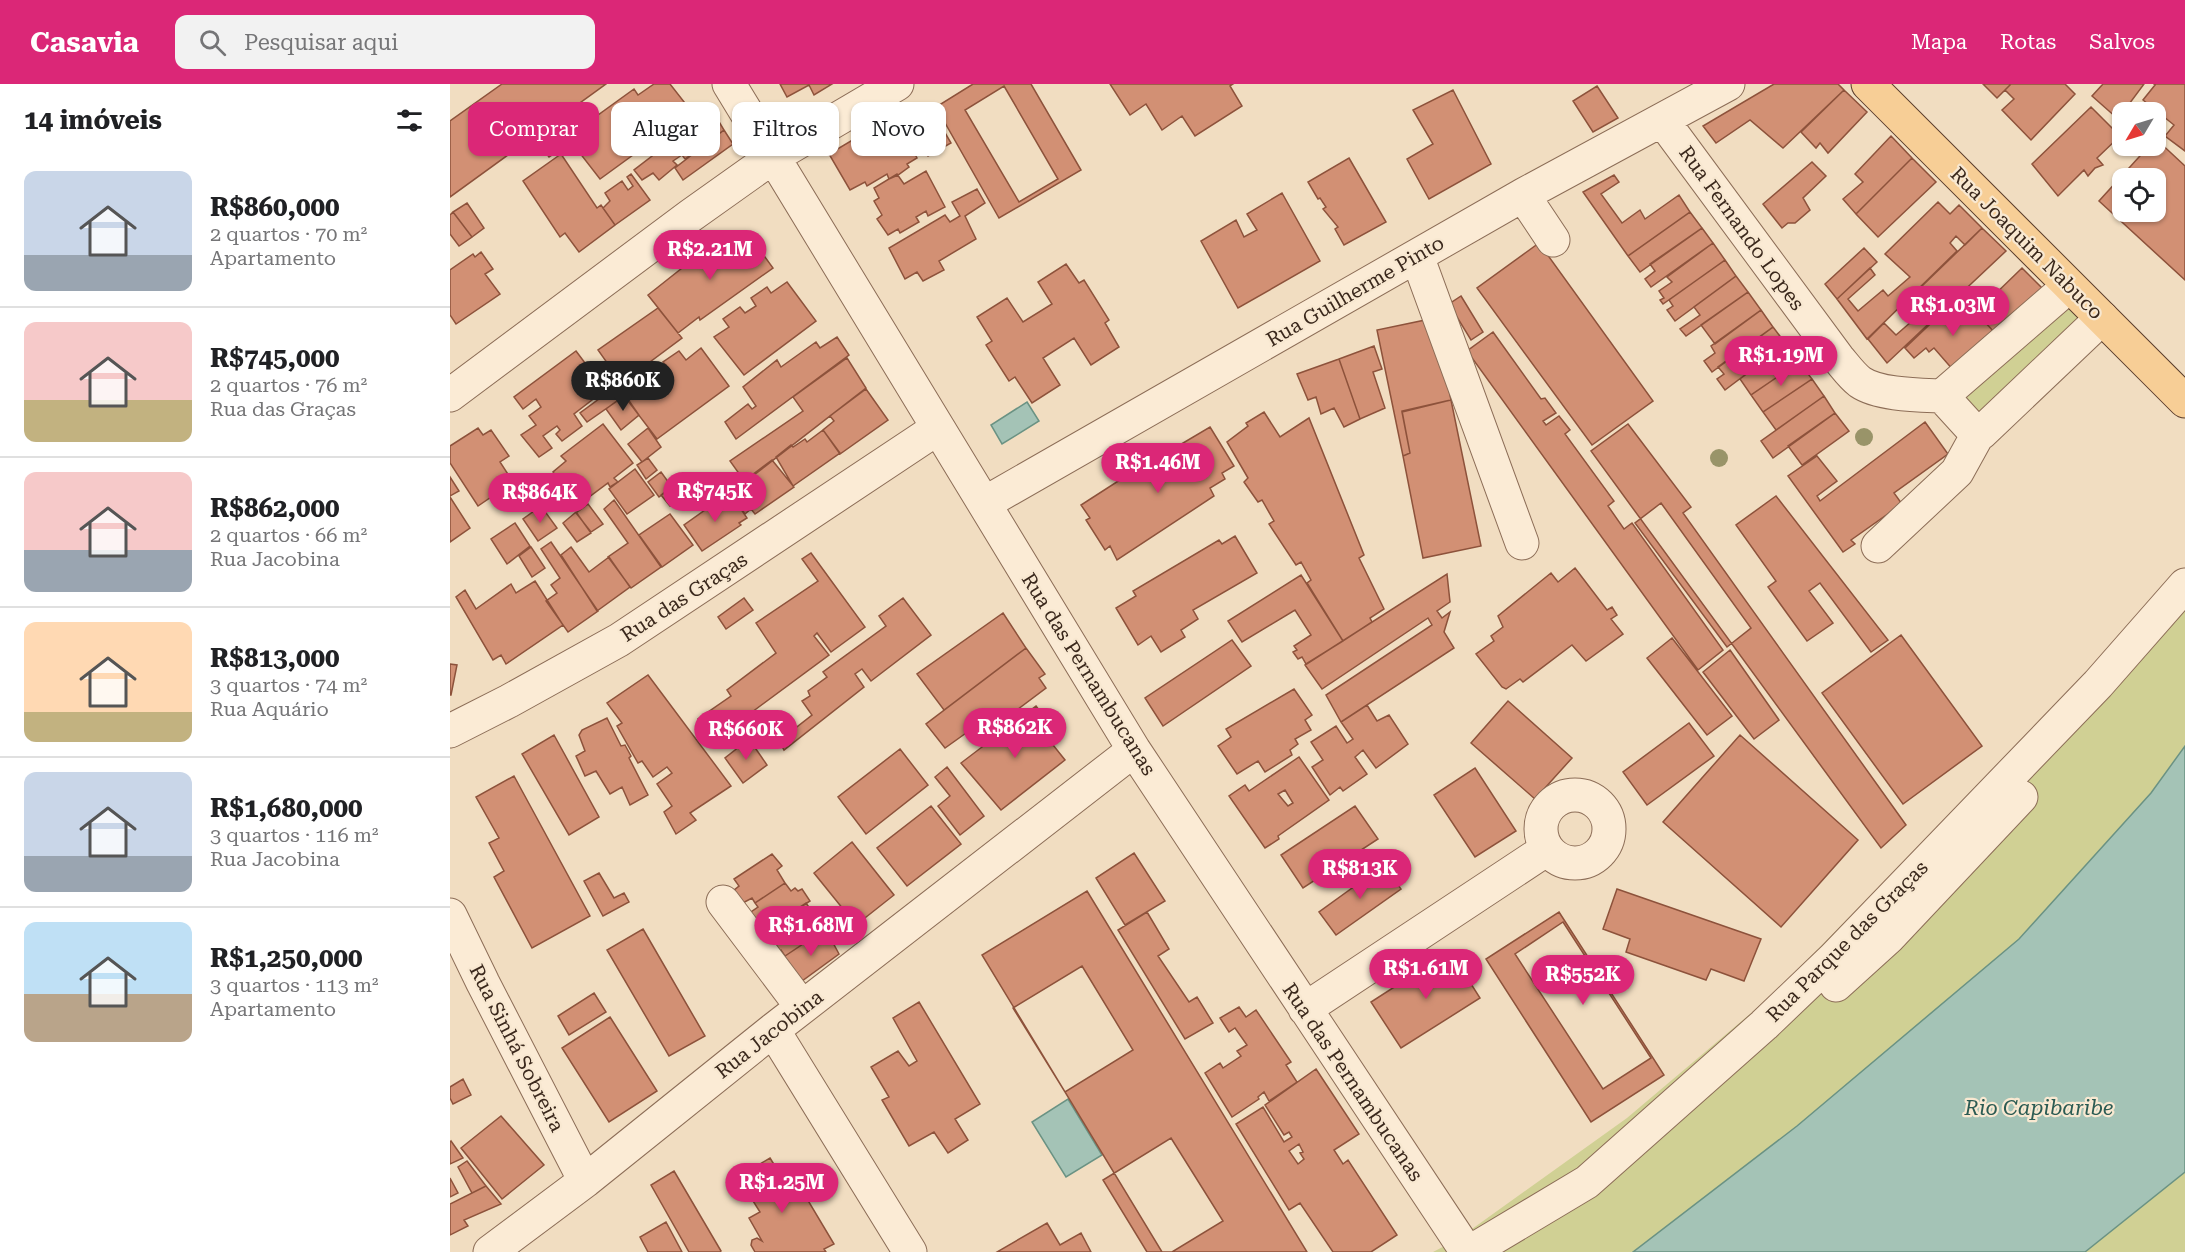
<!DOCTYPE html>
<html lang="pt">
<head>
<meta charset="utf-8">
<style>
  body { margin:0; font-family:"Roboto Serif",serif; background:#f2f2f2; color:#202124; height:100vh; display:flex; flex-direction:column; font-size:22px; white-space:nowrap }
  * { box-sizing:border-box; margin:0 }
  p { font-size:20px; color:#757577 }
  .icon { flex:none; width:33px; height:33px; fill:none; stroke:currentColor; stroke-width:2; stroke-linecap:round; stroke-linejoin:round }
  .map { position:relative; flex:1; overflow:hidden }
  .side { display:flex; flex-direction:column; background:#fff; width:450px }
  .side>* { flex:none }
  .guide { position:absolute; left:18px; top:18px; width:570px; height:54px; display:flex; gap:12px }
  .needle { width:39px; rotate:232deg }
  .buttons { position:absolute; left:1662px; top:18px; display:grid; gap:12px }
  .buttons a { display:grid; place-items:center; width:54px; height:54px; border-radius:12px; background:#fff; box-shadow:0 2px 4px #0004; font-size:30px }
  .price { position:absolute; translate:-50% -51px; padding:0 14px; border-radius:21px; background:#db2777; color:#fff; font-size:20px; line-height:39px; filter:drop-shadow(0 2px 3px #0008) }
  .price::after { content:''; position:absolute; left:50%; top:36px; width:18px; height:14px; margin-left:-9px; background:inherit; clip-path:polygon(0 0,100% 0,50% 100%) }
  .price.selected { background:#222; color:#fff }
  ul { padding:0; list-style:none }
  li { display:flex; align-items:center; gap:18px; height:150px; padding:0 24px }
  li+li { border-top:2px solid #e0e0e0 }
  li span { display:grid; place-items:center; flex:none; width:168px; height:120px; border-radius:12px; color:#555 }
  li>.icon { margin-inline-start:auto }
  span .icon { width:72px; height:72px; fill:#fffc; stroke-width:1 }
  li b { font-size:26px }
  h2 { display:flex; justify-content:space-between; align-items:center; height:72px; padding:0 24px; font-size:26px }
  .pill { padding:0 21px; border-radius:12px; background:#fff; box-shadow:0 2px 4px #0004; font-size:21px; line-height:54px }
  .pill.selected { background:#db2777; color:#fff }
  header { display:flex; align-items:center; gap:36px; box-sizing:border-box; height:84px; padding:0 30px; background:#db2777; color:#fff }
  header strong { font-size:28px }
  nav { display:flex; gap:33px; margin-inline-start:auto; font-size:21px }
  .search { width:420px; height:54px; background:#f2f2f2; display:flex; align-items:center; gap:15px; box-sizing:border-box; padding:0 21px; border-radius:12px; color:#757577; font-size:22px }
  main { display:flex; flex:1; min-height:0 }
  .map>svg:first-child { display:block }
</style>
</head>
<body>
<header>
<strong>Casavia</strong>
<div class="search"><svg class="icon" aria-label="search" viewBox="0 0 24 24"><circle cx="10" cy="10" r="6"/><path d="M15 15l6 6"/></svg>Pesquisar aqui</div>
<nav><a>Mapa</a><a>Rotas</a><a>Salvos</a></nav>
</header>
<main>
<section class="side">
<h2>14 imóveis<svg class="icon" aria-label="filters" viewBox="0 0 24 24"><path d="M4 7h16M4 17h16"/><circle cx="9" cy="7" r="2"/><circle cx="15" cy="17" r="2"/></svg></h2>
<ul>
<li><span style="background:linear-gradient(#c9d6e8 70%,#9aa5b1 0)"><svg class="icon" aria-label="home" viewBox="0 0 24 24"><path d="M3 11l9-7 9 7M6 9v11h12V9"/></svg></span><div><b>R$860,000</b><p>2 quartos · 70 m²</p><p>Apartamento</p></div></li>
<li><span style="background:linear-gradient(#f6c9c9 65%,#c2b280 0)"><svg class="icon" aria-label="home" viewBox="0 0 24 24"><path d="M3 11l9-7 9 7M6 9v11h12V9"/></svg></span><div><b>R$745,000</b><p>2 quartos · 76 m²</p><p>Rua das Graças</p></div></li>
<li><span style="background:linear-gradient(#f6c9c9 65%,#9aa5b1 0)"><svg class="icon" aria-label="home" viewBox="0 0 24 24"><path d="M3 11l9-7 9 7M6 9v11h12V9"/></svg></span><div><b>R$862,000</b><p>2 quartos · 66 m²</p><p>Rua Jacobina</p></div></li>
<li><span style="background:linear-gradient(#ffd9b3 75%,#c2b280 0)"><svg class="icon" aria-label="home" viewBox="0 0 24 24"><path d="M3 11l9-7 9 7M6 9v11h12V9"/></svg></span><div><b>R$813,000</b><p>3 quartos · 74 m²</p><p>Rua Aquário</p></div></li>
<li><span style="background:linear-gradient(#c9d6e8 70%,#9aa5b1 0)"><svg class="icon" aria-label="home" viewBox="0 0 24 24"><path d="M3 11l9-7 9 7M6 9v11h12V9"/></svg></span><div><b>R$1,680,000</b><p>3 quartos · 116 m²</p><p>Rua Jacobina</p></div></li>
<li><span style="background:linear-gradient(#bfe0f5 60%,#b9a48a 0)"><svg class="icon" aria-label="home" viewBox="0 0 24 24"><path d="M3 11l9-7 9 7M6 9v11h12V9"/></svg></span><div><b>R$1,250,000</b><p>3 quartos · 113 m²</p><p>Apartamento</p></div></li>
</ul>
</section>
<div class="map">
<svg width="1735" height="1168" viewBox="0 0 1735 1168">
  <rect width="100%" height="100%" fill="#f1ddc1"/>
  <path fill="#d0d094" d="M1619,202L1652,234L1531,338L1503,308Z
    M1735,484V662L1701,709L1569,855L1347,1042L1183,1168H983L1008,1155L1177,1034L1326,908L1617,611Z
    M1735,1088V1168H1635Z"/>
  <path fill="#a4c3b6" stroke="#6a9283" stroke-width="1.5" d="M577,318L589,337L552,360L541,341Z
    M1735,662V1088L1635,1168H1183L1347,1042L1569,855L1701,709Z
    M618,1015L652,1071L616,1093L582,1038Z"/>
  <path fill="#d29074" stroke="#8d523b" stroke-width="1.5" fill-rule="evenodd" d="M52,0H156L0,113V37Z
    M204,0H220L242,28L150,95L122,59L148,40L144,34L184,5L188,11Z
    M330,0H382L364,11L359,1L337,13Z
    M523,0H581L631,86L549,134L486,23Z
    M660,0H783L780,2L792,22L745,52L732,32L712,46L696,20L680,31Z
    M1324,0H1388L1394,6L1333,64L1300,36L1266,59L1253,42Z
    M1533,0H1561L1547,14Z
    M1561,0H1615L1625,10L1581,56L1552,26L1564,15L1555,6Z
    M1653,0H1694L1668,35L1642,12Z
    M1704,0H1735V67L1715,52L1724,41L1693,16L1705,1Z
    M554,2L608,95L569,118L515,26Z
    M1147,2L1168,34L1143,48L1123,17Z
    M1003,6L1041,80L979,115L957,75L983,60L963,26Z
    M1394,6L1417,28L1378,69L1370,59L1366,64L1351,48Z
    M480,23L501,59L478,72L469,60L462,65L467,74L457,80L459,83L448,91L439,95L437,90L417,102L415,98L400,106L379,70L426,42L432,53Z
    M1641,23L1670,52L1647,74L1653,81L1645,84L1638,92L1634,86L1608,112L1582,80Z
    M262,26L274,46L235,75L232,71L223,77L227,81L209,96L203,89L192,96L184,86Z
    M274,46L283,60L233,96L225,84Z
    M1441,52L1462,74L1406,130L1393,115L1413,98L1405,90Z
    M107,55L113,64L99,73L93,65Z
    M1706,55L1735,82V196L1649,117L1699,62H1706ZM1672,94H1706V128H1672Z
    M111,70L147,124L151,121L165,141L129,168L115,149L110,153L73,97Z
    M899,74L936,138L894,161L885,145L888,143L873,125L876,123L870,114L868,115L858,98Z
    M1462,74L1486,98L1428,153L1406,130Z
    M1362,78L1376,92L1353,114L1360,126L1345,139H1338L1332,144L1313,120Z
    M476,87L495,123L478,132L476,127L466,133L469,138L450,149L448,145L438,151L427,135L432,131L424,117L429,114L424,104L447,90L454,100Z
    M181,90L200,116L165,141L153,124L160,117L155,109L172,97L178,106L183,102L177,93Z
    M1164,91L1169,98L1151,110L1172,139L1190,126L1195,135L1229,111L1240,128L1178,172L1133,108Z
    M527,105L535,119L515,132L526,155L489,177L494,186L473,197L467,188L455,195L439,164L495,131L500,138L510,132L502,118Z
    M832,109L870,177L788,224L751,157L786,136L794,153L807,146L797,130Z
    M1488,118L1500,130L1509,121L1532,144L1515,161L1506,152L1500,159L1507,167L1417,255L1387,215L1420,184L1425,191L1398,215L1408,227L1433,206L1438,212L1460,193L1435,170Z
    M17,119L34,144L22,153L3,128Z
    M3,128L22,153L9,162L0,150V131Z
    M1240,128L1252,144L1190,188L1178,172Z
    M1252,144L1263,159L1201,203L1195,195L1205,187L1200,180Z
    M1532,144L1556,167L1437,279L1418,255L1434,239L1446,251L1485,217L1471,203Z
    M275,150L285,162L299,151L323,184L250,236L249,233L228,249L198,211Z
    M1089,159L1203,317L1142,361L1027,204Z
    M1263,159L1275,176L1213,220L1210,216L1214,214L1209,207L1222,198L1217,193Z
    M1414,164L1427,178L1387,215L1375,200Z
    M31,168L43,185L35,190L50,210L6,240L0,231V186L23,170L25,173Z
    M1275,176L1286,192L1225,237L1217,226L1223,222L1219,216Z
    M616,180L629,199L634,196L659,236L655,239L669,263L641,281L624,254L593,274L610,301L582,319L565,293L559,297L536,261L542,257L527,233L557,214L573,238L602,220L588,198Z
    M1572,184L1593,205L1545,249L1519,221L1530,210L1538,217Z
    M1286,192L1298,208L1236,252L1230,245L1250,231L1244,223Z
    M337,198L366,237L294,291L264,253L279,243L273,235L290,223L295,229L306,222L301,214L317,203L321,209Z
    M1298,208L1311,226L1265,260L1251,241Z
    M1011,212L1033,248L1021,256L999,220Z
    M1519,221L1545,249L1504,287L1484,264L1479,268L1476,264L1464,274L1455,264L1496,225L1506,234Z
    M208,224L232,254L169,301L155,282L158,280L148,266Z
    M1311,226L1323,243L1262,288L1254,277L1265,269L1261,262Z
    M985,234L1001,316L952,328L960,369L953,372L927,246Z
    M1323,243L1336,260L1275,306L1267,295L1274,290L1268,283Z
    M1043,248L1091,315L1095,314L1106,329L1093,337L1096,341L1109,332L1120,346L1115,350L1164,417L1158,422L1174,445L1182,439L1273,566L1248,586L1017,267Z
    M387,253L399,271L286,355L275,338L298,320L302,325L306,322L293,303L327,276L331,283L366,258L370,264Z
    M1336,260L1349,278L1301,311L1290,295Z
    M924,262L932,285L923,288L935,324L910,335L889,275Z
    M251,264L279,302L207,355L178,317L194,306L187,298L203,286L209,294L220,286L213,278L229,267L236,276Z
    M126,267L147,295L158,287L177,310L137,338L130,329L157,309L155,306L124,330L132,342L112,357L106,350L110,346L107,342L93,352L102,364L89,373L71,351L86,341L79,332L91,323L86,315L73,325L64,313Z
    M397,274L416,304L295,398L280,377L353,327L343,313Z
    M889,275L910,335L894,343L884,324L871,330L866,313L858,316L847,290Z
    M1349,278L1362,295L1313,328L1301,311Z
    M1362,295L1374,312L1326,346L1313,328Z
    M416,305L438,336L390,370L373,346L384,337L380,332Z
    M175,311L189,331L171,346L156,325Z
    M1374,312L1385,329L1323,374L1311,357Z
    M1001,316L1031,462L973,474L953,372L960,369L952,327Z
    M814,328L830,353L859,334L914,471L909,474L934,525L920,534L922,538L893,557L857,499L861,496L851,478L846,481L819,440L824,437L812,416L808,418L794,398L798,394L777,358L798,342L796,339Z
    M1385,329L1399,347L1352,381L1338,362Z
    M1475,338L1498,370L1444,409L1452,420L1401,456L1405,460L1393,468L1338,392L1367,372L1387,397L1367,412L1370,417Z
    M153,340L183,379L164,394L168,398L160,403L158,399L123,425L110,409L115,405L103,388L116,377L111,372Z
    M1178,340L1241,423L1233,429L1456,741L1431,764L1141,367Z
    M760,343L784,382L772,389L775,395L760,404L764,412L667,476L660,462L655,466L636,436L640,434L631,421L721,363L723,365Z
    M28,344L33,351L41,346L59,372L50,378L63,398L28,422L0,379V362Z
    M198,344L211,363L192,378L178,360Z
    M373,346L390,369L343,402L326,373L341,361L343,363L355,355L357,358Z
    M198,374L207,386L196,395L187,381Z
    M322,376L344,403L305,430L301,425L295,430L280,410L287,405L289,408L298,401L294,397Z
    M185,385L204,411L177,430L159,405Z
    M211,388L222,403L209,413L198,398Z
    M0,393L9,407L0,412Z
    M227,398L236,410L220,422L211,411Z
    M282,412L297,434L289,439L291,441L252,467L234,441L262,421L265,424Z
    M1326,412L1438,556L1421,568L1370,499L1359,507L1383,539L1357,557L1318,503L1326,497L1286,441Z
    M0,413L20,444L0,458Z
    M164,416L211,483L181,504L158,473L178,459L154,425Z
    M1211,419L1301,544L1277,563L1185,439Z
    M138,420L153,440L141,448L126,429Z
    M91,422L107,444L88,457L73,435Z
    M126,428L141,449L127,458L113,439Z
    M220,430L243,461L212,483L189,451Z
    M65,439L80,462L57,480L41,455Z
    M785,452L807,489L743,526L748,535L731,546L735,553L711,568L701,552L688,561L666,524L686,512L683,507L769,456L772,460Z
    M101,458L148,527L118,548L96,517L107,509L101,501L110,494L91,465Z
    M81,463L95,484L82,493L69,472Z
    M121,463L139,488L159,473L180,503L147,527L111,471Z
    M361,469L415,543L381,568L367,549L364,552L379,571L263,657L248,635L281,612L277,606L326,569L306,539L368,497L352,475Z
    M1125,484L1157,526L1162,523L1167,531L1161,535L1173,550L1136,577L1122,561L1073,598L1070,595L1056,605L1052,603L1026,570L1044,557L1041,552L1053,543L1048,532L1101,489L1108,498Z
    M997,490L1000,518L987,527L992,534L1000,528L994,548L1004,564L891,638L876,611L982,541L978,534L872,605L855,581Z
    M851,491L893,557L856,580L852,573L848,575L843,568L847,566L844,562L861,551L845,526L792,558L778,537Z
    M85,497L113,541L56,580L51,571L43,576L6,513L15,506L26,525L61,500L66,509Z
    M294,514L303,526L276,545L268,533Z
    M453,514L481,551L421,597L412,585L405,590L414,603L334,666L329,657L362,631L352,617L360,612L358,607L377,593L373,588L436,542L429,532Z
    M553,529L576,564L494,626L467,590Z
    M1451,551L1532,662L1453,720L1372,609Z
    M1222,554L1282,632L1257,651L1197,574Z
    M782,556L801,582L713,642L695,614Z
    M576,564L595,590L589,594L596,604L547,641L540,632L495,664L476,640Z
    M1280,566L1329,636L1304,655L1253,588Z
    M0,580L7,581L1,611H0Z
    M198,591L281,702L240,729L246,736L226,750L214,728L222,722L207,700L222,689L217,683L203,693L192,677L188,679L167,642L172,639L157,619Z
    M844,605L862,631L855,636L861,646L845,655L848,660L840,666L842,671L815,688L808,677L787,690L768,662L781,653L776,645Z
    M1058,617L1122,674L1085,715L1021,659Z
    M917,621L927,637L939,631L958,660L926,684L913,666L905,673L917,690L893,707L890,703L880,711L862,683L873,676L861,658L886,642L897,659L903,655L891,638Z
    M586,622L608,651L599,656L615,676L551,726L511,679Z
    M157,634L171,662L175,661L181,672L179,674L198,711L180,721L172,703L160,710L146,687L135,692L126,672L135,667L129,651L132,646Z
    M1239,639L1264,672L1197,721L1173,688Z
    M104,651L149,733L119,751L72,670Z
    M1290,651L1408,756L1331,843L1213,738Z
    M299,655L317,681L293,699L275,674Z
    M450,665L478,701L416,750L388,713Z
    M849,673L879,716L828,752L829,755L815,764L779,712L795,701L799,707ZM835,706L843,719L838,722L828,710Z
    M497,683L534,732L510,751L488,722L500,712L485,693Z
    M1025,684L1066,747L1025,773L984,711Z
    M64,692L140,832L82,864L44,793L54,787L39,759L49,754L26,713Z
    M481,722L511,760L457,802L427,764Z
    M905,722L928,755L853,804L831,771Z
    M402,758L444,811L406,841L364,789Z
    M684,769L715,817L675,841L646,794Z
    M322,770L332,782L327,786L335,799L305,819L302,814L291,820L283,807L289,802L284,795Z
    M934,781L951,805L886,851L869,828Z
    M149,789L164,814L174,809L179,818L153,832L134,797Z
    M335,799L341,807L345,804L348,807L352,805L360,817L316,846L311,837L306,842L298,830L308,823L305,819Z
    M1167,805L1311,855L1294,897L1261,885L1256,896L1176,868L1180,855L1153,845Z
    M637,807L857,1168H712L532,871Z
    M356,819L365,832L360,836L368,850L335,872L331,866L325,871L316,858L321,854L316,846Z
    M697,828L719,865L708,872L739,918L747,913L763,939L735,955L668,846Z
    M1109,828L1214,991L1141,1038L1036,875Z
    M1113,838L1201,974L1153,1005L1065,870Z
    M193,845L255,952L219,972L157,866Z
    M368,850L375,860L382,857L389,870L352,897L336,879L335,872Z
    M1000,867L1030,914L951,964L921,918Z
    M632,882L683,966L615,1008L563,924Z
    M144,909L156,928L119,951L108,932Z
    M469,918L530,1020L505,1035L518,1056L498,1069L484,1048L459,1062L432,1016L439,1013L421,983L448,967L459,982L467,977L443,934Z
    M789,923L796,933L806,926L841,978L836,981L847,998L819,1017L814,1008L808,1013L809,1015L782,1033L755,989L770,979L773,984L791,972L787,967L797,961L785,944L779,948L770,934Z
    M160,933L207,1007L159,1038L112,964Z
    M866,985L909,1050L884,1066L893,1080L898,1076L947,1151L921,1168H883L850,1119L839,1126L786,1040L813,1023L834,1058L842,1053L839,1048L834,1051L815,1021ZM849,1060L853,1068L850,1069L854,1075L848,1080L839,1067Z
    M13,995L21,1011L3,1020L0,1014V1003Z
    M51,1032L94,1081L52,1115L11,1064Z
    M721,1054L773,1137L722,1168H697L653,1096Z
    M1,1057L13,1074L0,1080V1058Z
    M320,1074L341,1108L350,1103L384,1160L374,1165L376,1168H305L301,1161L302,1156L307,1154L312,1157L299,1134L310,1128L288,1093Z
    M17,1077L36,1102L22,1109L8,1083Z
    M224,1087L271,1167L270,1168H239L201,1101Z
    M0,1094L8,1109L0,1113Z
    M36,1102L51,1120L14,1136L18,1142L0,1151V1120Z
    M216,1138L232,1168H198L190,1153Z
    M597,1139L610,1161L631,1149L641,1168H547Z"/>
  <g fill="none" stroke-linecap="round" stroke-linejoin="round">
    <g stroke="#8c6d57" stroke-width="35">
      <path id="minor" d="M279,0L684,666L1017,1168
        M1213,37L1388,274C1395,282 1401,291 1410,298C1429,311 1469,311 1492,312L1619,202
        M1073,111L1103,156
        M967,172L1072,459
        M0,311L240,132L323,73L447,0
        M1492,312L1523,346L1528,350L1531,349L1652,234
        M535,419L1073,111L1278,0
        M1428,462L1507,388L1528,350
        M0,647L59,617L169,556L488,344
        M1091 745a34 34 0 1 1 68 0a34 34 0 1 1-68 0Z
        M273,818L352,923
        M0,831L33,899L135,1097
        M1386,901L1439,853L1571,713
        M855,925L1097,765
        M323,946L460,1168
        M40,1168L135,1097L323,946L684,666
        M1020,1168L1137,1098L1314,941L1384,874L1648,600L1735,501"/>
    </g>
    <g stroke="#593c2c" stroke-width="35">
      <path id="major" d="M1418,0L1735,317"/>
    </g>
    <use href="#minor" stroke="#fbebd5" stroke-width="33"/>
    <use href="#major" stroke="#f7ce96" stroke-width="33"/>
  </g>
  <g fill="#999469">
    <circle cx="1414" cy="353" r="9"/>
    <circle cx="1269" cy="374" r="9"/>
  </g>
  <g text-anchor="middle" dominant-baseline="central" stroke-width="4.5" stroke-linejoin="round" paint-order="stroke">
    <g font-size="20" fill="#3a281c" stroke="#f8e8d1">
      <text transform="translate(1292 144) rotate(54)">Rua Fernando Lopes</text>
      <text transform="translate(1577 159) rotate(45)">Rua Joaquim Nabuco</text>
      <text transform="translate(905 207) rotate(-30)">Rua Guilherme Pinto</text>
      <text transform="translate(234 513) rotate(-33)">Rua das Graças</text>
      <text transform="translate(639 590) rotate(58)">Rua das Pernambucanas</text>
      <text transform="translate(1397 857) rotate(-45)">Rua Parque das Graças</text>
      <text transform="translate(319 950) rotate(-38)">Rua Jacobina</text>
      <text transform="translate(67 964) rotate(63)">Rua Sinhá Sobreira</text>
      <text transform="translate(903 998) rotate(56)">Rua das Pernambucanas</text>
    </g>
    <g font-size="21" font-style="italic" fill="#2b5b53" stroke="#f8e8d1">
      <text x="1589" y="1024">Rio Capibaribe</text>
    </g>
  </g>
</svg>
<div class="buttons">
<a><svg class="needle" viewBox="-14 -14 28 28"><path d="M0-13l5 13h-10z" fill="#e53935"/><path d="M0 13l5-13h-10z" fill="#757577"/></svg></a>
<a><svg class="icon" aria-label="locate" viewBox="0 0 24 24"><circle cx="12" cy="12" r="6"/><path d="M12 2v4M12 18v4M2 12h4M18 12h4"/></svg></a>
</div>
<b class="price" style="left:260px;top:197px">R$2.21M</b>
<b class="price" style="left:1503px;top:253px">R$1.03M</b>
<b class="price" style="left:1331px;top:303px">R$1.19M</b>
<b class="price selected" style="left:173px;top:328px">R$860K</b>
<b class="price" style="left:708px;top:410px">R$1.46M</b>
<b class="price" style="left:265px;top:439px">R$745K</b>
<b class="price" style="left:90px;top:440px">R$864K</b>
<b class="price" style="left:565px;top:675px">R$862K</b>
<b class="price" style="left:296px;top:677px">R$660K</b>
<b class="price" style="left:910px;top:816px">R$813K</b>
<b class="price" style="left:361px;top:873px">R$1.68M</b>
<b class="price" style="left:976px;top:916px">R$1.61M</b>
<b class="price" style="left:1133px;top:922px">R$552K</b>
<b class="price" style="left:332px;top:1130px">R$1.25M</b>
<div class="guide">
<a class="pill selected">Comprar</a>
<a class="pill">Alugar</a>
<a class="pill">Filtros</a>
<a class="pill">Novo</a>
</div>
</div>
</main>
</body>
</html>
